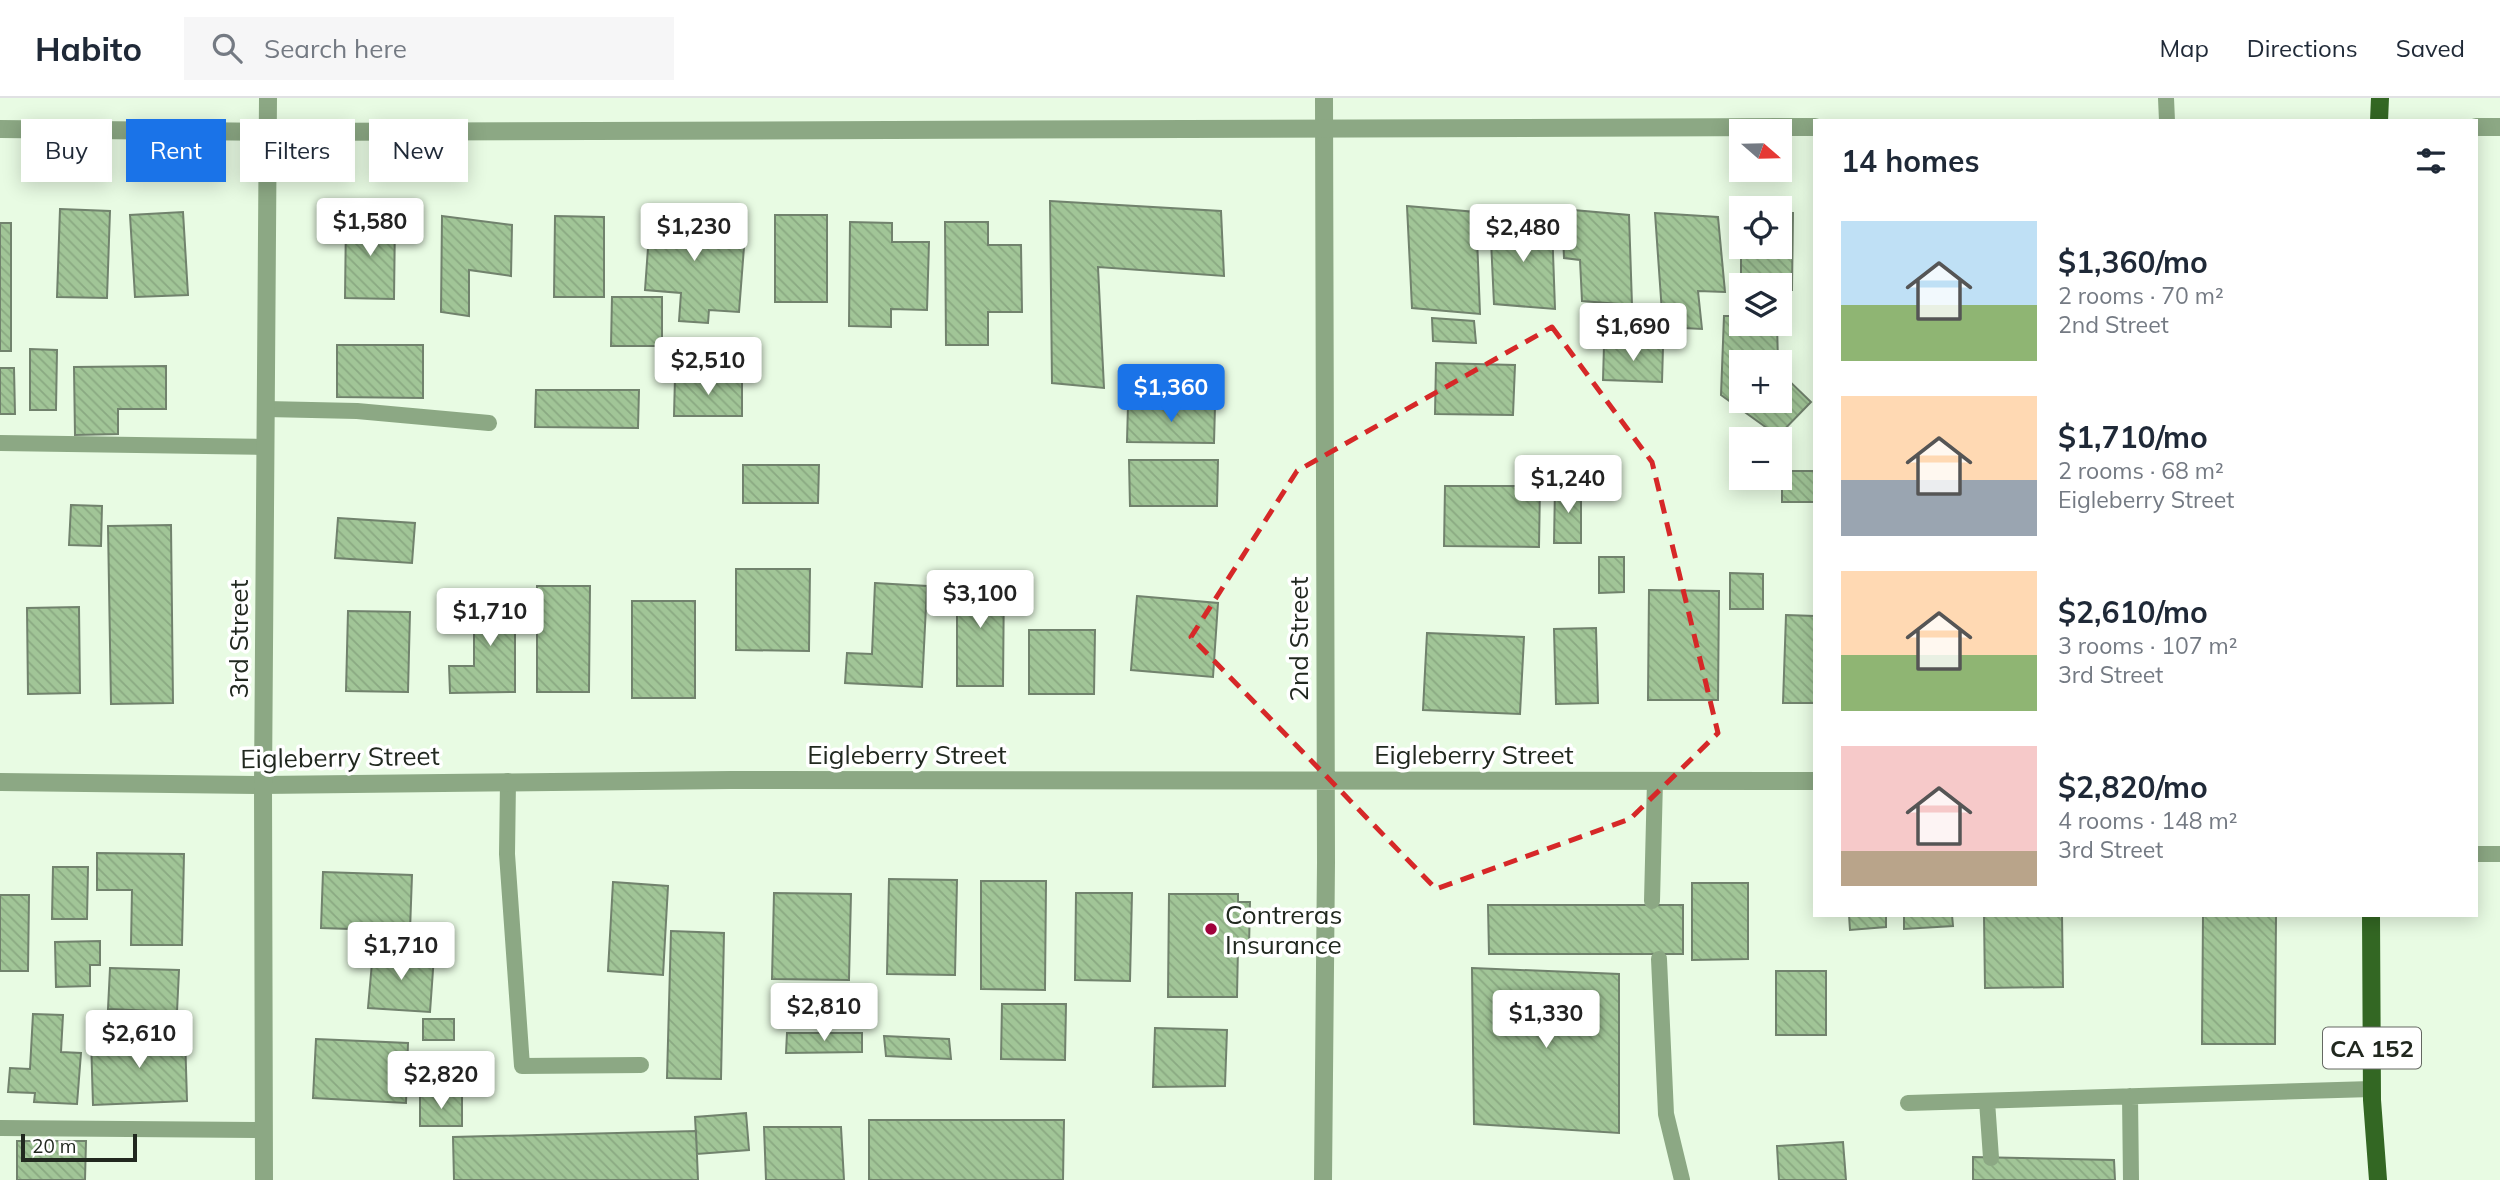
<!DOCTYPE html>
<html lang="en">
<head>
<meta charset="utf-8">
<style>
  body { margin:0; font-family:Mulish,sans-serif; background:#f6f6f7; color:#1f2937; height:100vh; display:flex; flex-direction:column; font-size:26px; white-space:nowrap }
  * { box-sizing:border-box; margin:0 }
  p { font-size:23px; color:#747a83 }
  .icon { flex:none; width:38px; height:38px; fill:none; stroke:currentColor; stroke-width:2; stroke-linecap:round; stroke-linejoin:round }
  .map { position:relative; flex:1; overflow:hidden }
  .side { position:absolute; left:1813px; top:21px; width:665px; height:798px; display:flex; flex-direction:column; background:#fff; border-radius:0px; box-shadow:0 4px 18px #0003 }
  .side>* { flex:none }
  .hud { position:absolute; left:21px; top:21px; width:665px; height:63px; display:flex; gap:14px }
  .needle { width:46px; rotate:110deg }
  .fabs { position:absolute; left:1729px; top:21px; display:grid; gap:14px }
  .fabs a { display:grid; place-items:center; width:63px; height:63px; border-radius:0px; background:#fff; box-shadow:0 4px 18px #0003; font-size:35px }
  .scale { position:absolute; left:21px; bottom:18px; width:116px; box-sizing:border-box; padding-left:7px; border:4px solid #21281f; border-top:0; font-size:19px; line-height:24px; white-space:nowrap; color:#21281f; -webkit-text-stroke:5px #fff; paint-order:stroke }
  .price { position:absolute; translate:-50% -60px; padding:0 16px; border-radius:7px; background:#fff; color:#222; font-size:23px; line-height:46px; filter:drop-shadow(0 2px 4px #0008) }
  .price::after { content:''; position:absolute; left:50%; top:42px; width:21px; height:16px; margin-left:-10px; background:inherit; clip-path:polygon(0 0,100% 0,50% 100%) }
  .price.active { background:#1a73e8; color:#fff }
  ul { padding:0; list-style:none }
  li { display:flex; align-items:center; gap:21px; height:175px; padding:0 28px }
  li span { display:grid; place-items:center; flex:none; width:196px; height:140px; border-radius:0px; color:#555 }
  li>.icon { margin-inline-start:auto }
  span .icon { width:84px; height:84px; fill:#fffc; stroke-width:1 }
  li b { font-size:30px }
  h2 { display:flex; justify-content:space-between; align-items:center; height:84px; padding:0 28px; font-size:30px }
  .pill { padding:0 24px; border-radius:0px; background:#fff; box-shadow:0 4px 18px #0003; font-size:24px; line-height:63px }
  .pill.active { background:#1a73e8; color:#fff }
  header { display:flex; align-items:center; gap:42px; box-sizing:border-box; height:98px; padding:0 35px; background:#fff; border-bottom:2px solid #e0e1e3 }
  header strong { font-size:33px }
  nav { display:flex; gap:38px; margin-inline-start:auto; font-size:24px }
  .search { width:490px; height:63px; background:#f6f6f7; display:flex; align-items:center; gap:18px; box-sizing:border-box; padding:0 24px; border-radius:0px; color:#747a83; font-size:26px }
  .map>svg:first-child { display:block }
</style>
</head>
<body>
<header>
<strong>Habito</strong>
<div class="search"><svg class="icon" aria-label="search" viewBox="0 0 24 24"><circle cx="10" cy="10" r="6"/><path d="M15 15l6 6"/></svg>Search here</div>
<nav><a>Map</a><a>Directions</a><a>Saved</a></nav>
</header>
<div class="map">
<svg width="2500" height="1082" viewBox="0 0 2500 1082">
  <defs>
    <pattern id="building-back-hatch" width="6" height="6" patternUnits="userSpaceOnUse" patternTransform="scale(1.75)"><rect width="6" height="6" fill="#a1c597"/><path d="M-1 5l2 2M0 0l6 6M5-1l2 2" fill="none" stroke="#8aa982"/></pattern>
  </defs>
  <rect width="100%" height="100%" fill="#e8fbe3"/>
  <path fill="url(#building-back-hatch)" stroke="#71826d" stroke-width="2" d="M1050,103L1221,113L1224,178L1098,169L1104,290L1052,285Z
    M651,108L709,113L707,133L745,136L739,214L709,212L708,225L679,223L681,195L645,192Z
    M1407,108L1476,114L1480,216L1412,210Z
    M60,111L110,113L107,200L57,199Z
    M1562,111L1629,117L1632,207L1582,203L1580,162L1564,160Z
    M183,114L188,197L135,199L130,117Z
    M1655,115L1718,119L1725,194L1698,193L1702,231L1663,229Z
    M1780,115H1793L1792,192H1780V187H1741V191V127V149H1780Z
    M775,117H827V204H775Z
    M442,118L512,127L511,178L469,172V218L441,214Z
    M555,118L604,119V199H554Z
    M346,120H395L394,201L345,200Z
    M1490,121L1552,127L1555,211L1494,206Z
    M850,124L892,125V144H929L927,212L891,211V229L849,228Z
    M945,124H988V147H1021L1022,214H988V247H946Z
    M0,125H11V253H0Z
    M612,199H662V248H611Z
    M1724,218H1741V226H1777L1778,264H1741V303H1780V274L1811,304L1778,338L1721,297Z
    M1432,220L1474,223L1476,245L1433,243Z
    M337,247H423V300L337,299Z
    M1604,247L1663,249L1662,284L1603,282Z
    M30,251L57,252L56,312H30Z
    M1436,265L1515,267L1513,317L1435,316Z
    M166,268V311H118V336L75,337L74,269Z
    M0,270H14L15,316H0Z
    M675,279H742V318H674Z
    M536,292H639L638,330L535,329Z
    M1128,307L1215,308L1214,345L1127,344Z
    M1129,362H1218L1217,408H1130Z
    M743,367H819L818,405H743Z
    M1782,373H1815V404H1782Z
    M1445,388H1540L1539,449L1444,448Z
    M1555,388H1581V445H1554Z
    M71,407L102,408L101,448L69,447Z
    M338,420L415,425L412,465L335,460Z
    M171,427L173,605L111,606L108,428Z
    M1599,459H1624V494L1599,495Z
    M736,471H810L809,553L736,552Z
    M1730,475L1763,476V511H1730Z
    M957,477H1004L1003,588H957Z
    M875,485L927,488L922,589L845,585L847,555L872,556Z
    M537,488H590L589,594H537Z
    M1649,492L1719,493L1718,602H1648Z
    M515,494V594L450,595L449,568H474V495Z
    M1137,498L1218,505L1213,579L1131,572Z
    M632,503H695V600H632Z
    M79,509L80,595L28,596L27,510Z
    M348,513L410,514L408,594L346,593Z
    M1786,517L1815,518V605H1783Z
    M1596,530L1598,605L1556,606L1554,531Z
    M1029,532H1095L1094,596H1029Z
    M1427,535L1524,539L1520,616L1423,612Z
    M97,755L184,756L182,847H131L132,792H97Z
    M53,769H88L87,821H52Z
    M323,774L412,777L410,833L321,830Z
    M889,781L957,782L955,877L887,876Z
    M981,783H1046L1045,892L981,891Z
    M613,784L668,788L663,877L608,873Z
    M1692,785H1748V861L1692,862Z
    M774,795L851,796L849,882L772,881Z
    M1076,795H1132L1130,883L1075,882Z
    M1169,796H1238V804H1250L1249,849H1238L1237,899H1168Z
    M0,797H29L28,873H0Z
    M1488,807H1683V856H1489Z
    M1849,817H1886V829L1850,832Z
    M1904,817H1952L1953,828L1904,831Z
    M1984,817H2062L2063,889L1985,890Z
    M2203,817H2276L2275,946H2202Z
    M671,833L724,835L721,981L667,980Z
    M100,843V867H90V888L56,889L55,844Z
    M373,853L434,858L430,914L368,910Z
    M110,870L179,872L177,914L108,911Z
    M1472,870L1619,876V1035L1474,1026Z
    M1776,873H1826V937H1776Z
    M1002,906H1066L1065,962L1001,961Z
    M33,916L63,917L61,954L81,955L77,1006L34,1004L35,995L8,994L10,970L30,971Z
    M423,921H454V942H423Z
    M1155,930L1227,932L1225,988L1153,989Z
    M787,935H862V954L786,955Z
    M185,937L187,1003L93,1007L91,940Z
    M884,938L949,941L951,961L886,958Z
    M316,941L408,945L406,1005L313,1000Z
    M420,997L462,998V1028H420Z
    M746,1015L749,1052L697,1056L695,1019Z
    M869,1022H1064L1063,1082H869Z
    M764,1029H841L844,1082H766Z
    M696,1033L698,1082H454L453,1039Z
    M17,1043H86L85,1082H17Z
    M1843,1044L1846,1082H1779L1777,1048Z
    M1973,1059L2114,1062L2115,1082H1973Z"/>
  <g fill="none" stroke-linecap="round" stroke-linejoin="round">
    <path stroke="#8ca884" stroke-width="16" d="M2166,0L2167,23
      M266,311L357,313L489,325
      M0,345L266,349
      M508,683L507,756L522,968L641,967
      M2476,756H2500
      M1652,803L1655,682
      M1659,861L1666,1016L1682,1082
      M2130,998L2131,1082
      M1987,1003L1991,1060
      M1908,1005L2372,991
      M0,1030L264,1032"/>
    <path stroke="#8ca884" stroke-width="18" d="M0,684L263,687L731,682L1815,683
      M1323,1082L1326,764L1324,0"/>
    <path stroke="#8ca884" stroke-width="18" d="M2476,29H2500
      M0,31L268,34L1815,29
      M264,1082L263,687L268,0"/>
    <path stroke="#336723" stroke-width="18" d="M2379,23L2380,0
      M2371,817L2372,1002L2378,1082"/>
  </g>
  <path fill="none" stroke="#d62828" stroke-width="5" stroke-dasharray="14 9" stroke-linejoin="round" d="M1552,229L1652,364L1718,635L1630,721L1436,791L1191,539L1297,373Z"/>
  <circle fill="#a0013b" stroke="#fff" stroke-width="2.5" cx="1211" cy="831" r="7"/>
  <g text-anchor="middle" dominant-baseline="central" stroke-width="7" stroke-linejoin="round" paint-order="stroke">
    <rect fill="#fff" stroke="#646862" stroke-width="2" x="2323" y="929.5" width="98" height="41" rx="5"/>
    <g font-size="24" font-weight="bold" fill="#21281f">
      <text x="2372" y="950">CA 152</text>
    </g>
    <g font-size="26" fill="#21281f" stroke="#fff">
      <text transform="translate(238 541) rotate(-90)">3rd Street</text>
      <text transform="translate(1298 541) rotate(-90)">2nd Street</text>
      <text x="907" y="656">Eigleberry Street</text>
      <text x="1474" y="656">Eigleberry Street</text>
      <text transform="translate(340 659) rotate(-1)">Eigleberry Street</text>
    </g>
    <g font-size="26" fill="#21281f" stroke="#fff" text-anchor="start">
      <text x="1225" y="816">Contreras<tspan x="1225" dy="30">Insurance</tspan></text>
    </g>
  </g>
</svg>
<div class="fabs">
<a><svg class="needle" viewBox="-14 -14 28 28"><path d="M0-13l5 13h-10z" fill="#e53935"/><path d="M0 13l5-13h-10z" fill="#747a83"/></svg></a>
<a><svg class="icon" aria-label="locate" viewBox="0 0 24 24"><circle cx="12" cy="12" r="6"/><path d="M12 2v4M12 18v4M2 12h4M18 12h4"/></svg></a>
<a><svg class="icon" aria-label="layers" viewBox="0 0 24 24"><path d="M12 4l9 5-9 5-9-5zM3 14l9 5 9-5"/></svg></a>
<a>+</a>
<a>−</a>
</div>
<div class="scale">20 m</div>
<b class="price" style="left:370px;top:160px">$1,580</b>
<b class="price" style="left:694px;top:165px">$1,230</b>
<b class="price" style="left:1523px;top:166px">$2,480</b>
<b class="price" style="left:1633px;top:265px">$1,690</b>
<b class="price" style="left:708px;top:299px">$2,510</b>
<b class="price active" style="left:1171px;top:326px">$1,360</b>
<b class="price" style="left:1568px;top:417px">$1,240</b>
<b class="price" style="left:980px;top:532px">$3,100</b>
<b class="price" style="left:490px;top:550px">$1,710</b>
<b class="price" style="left:401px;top:884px">$1,710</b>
<b class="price" style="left:824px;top:945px">$2,810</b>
<b class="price" style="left:1546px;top:952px">$1,330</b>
<b class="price" style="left:139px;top:972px">$2,610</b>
<b class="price" style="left:441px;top:1013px">$2,820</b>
<div class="hud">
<a class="pill">Buy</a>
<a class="pill active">Rent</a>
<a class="pill">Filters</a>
<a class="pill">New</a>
</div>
<section class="side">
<h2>14 homes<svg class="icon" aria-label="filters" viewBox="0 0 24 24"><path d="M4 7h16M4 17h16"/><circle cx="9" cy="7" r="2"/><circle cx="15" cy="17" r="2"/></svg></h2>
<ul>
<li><span style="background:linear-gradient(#bfe0f5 60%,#8fb573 0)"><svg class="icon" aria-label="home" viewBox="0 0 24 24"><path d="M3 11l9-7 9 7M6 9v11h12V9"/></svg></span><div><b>$1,360/mo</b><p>2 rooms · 70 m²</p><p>2nd Street</p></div></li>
<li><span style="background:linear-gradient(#ffd9b3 60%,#9aa5b1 0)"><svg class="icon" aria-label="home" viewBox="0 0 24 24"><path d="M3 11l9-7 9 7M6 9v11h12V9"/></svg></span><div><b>$1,710/mo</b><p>2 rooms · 68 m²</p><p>Eigleberry Street</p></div></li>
<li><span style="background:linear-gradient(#ffd9b3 60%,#8fb573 0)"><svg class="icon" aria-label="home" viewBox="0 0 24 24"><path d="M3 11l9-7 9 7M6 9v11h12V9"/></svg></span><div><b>$2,610/mo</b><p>3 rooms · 107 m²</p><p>3rd Street</p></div></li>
<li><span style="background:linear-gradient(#f6c9c9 75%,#b9a48a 0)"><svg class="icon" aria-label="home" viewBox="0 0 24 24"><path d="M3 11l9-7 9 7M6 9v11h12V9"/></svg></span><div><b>$2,820/mo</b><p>4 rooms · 148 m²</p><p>3rd Street</p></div></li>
</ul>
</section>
</div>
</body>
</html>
